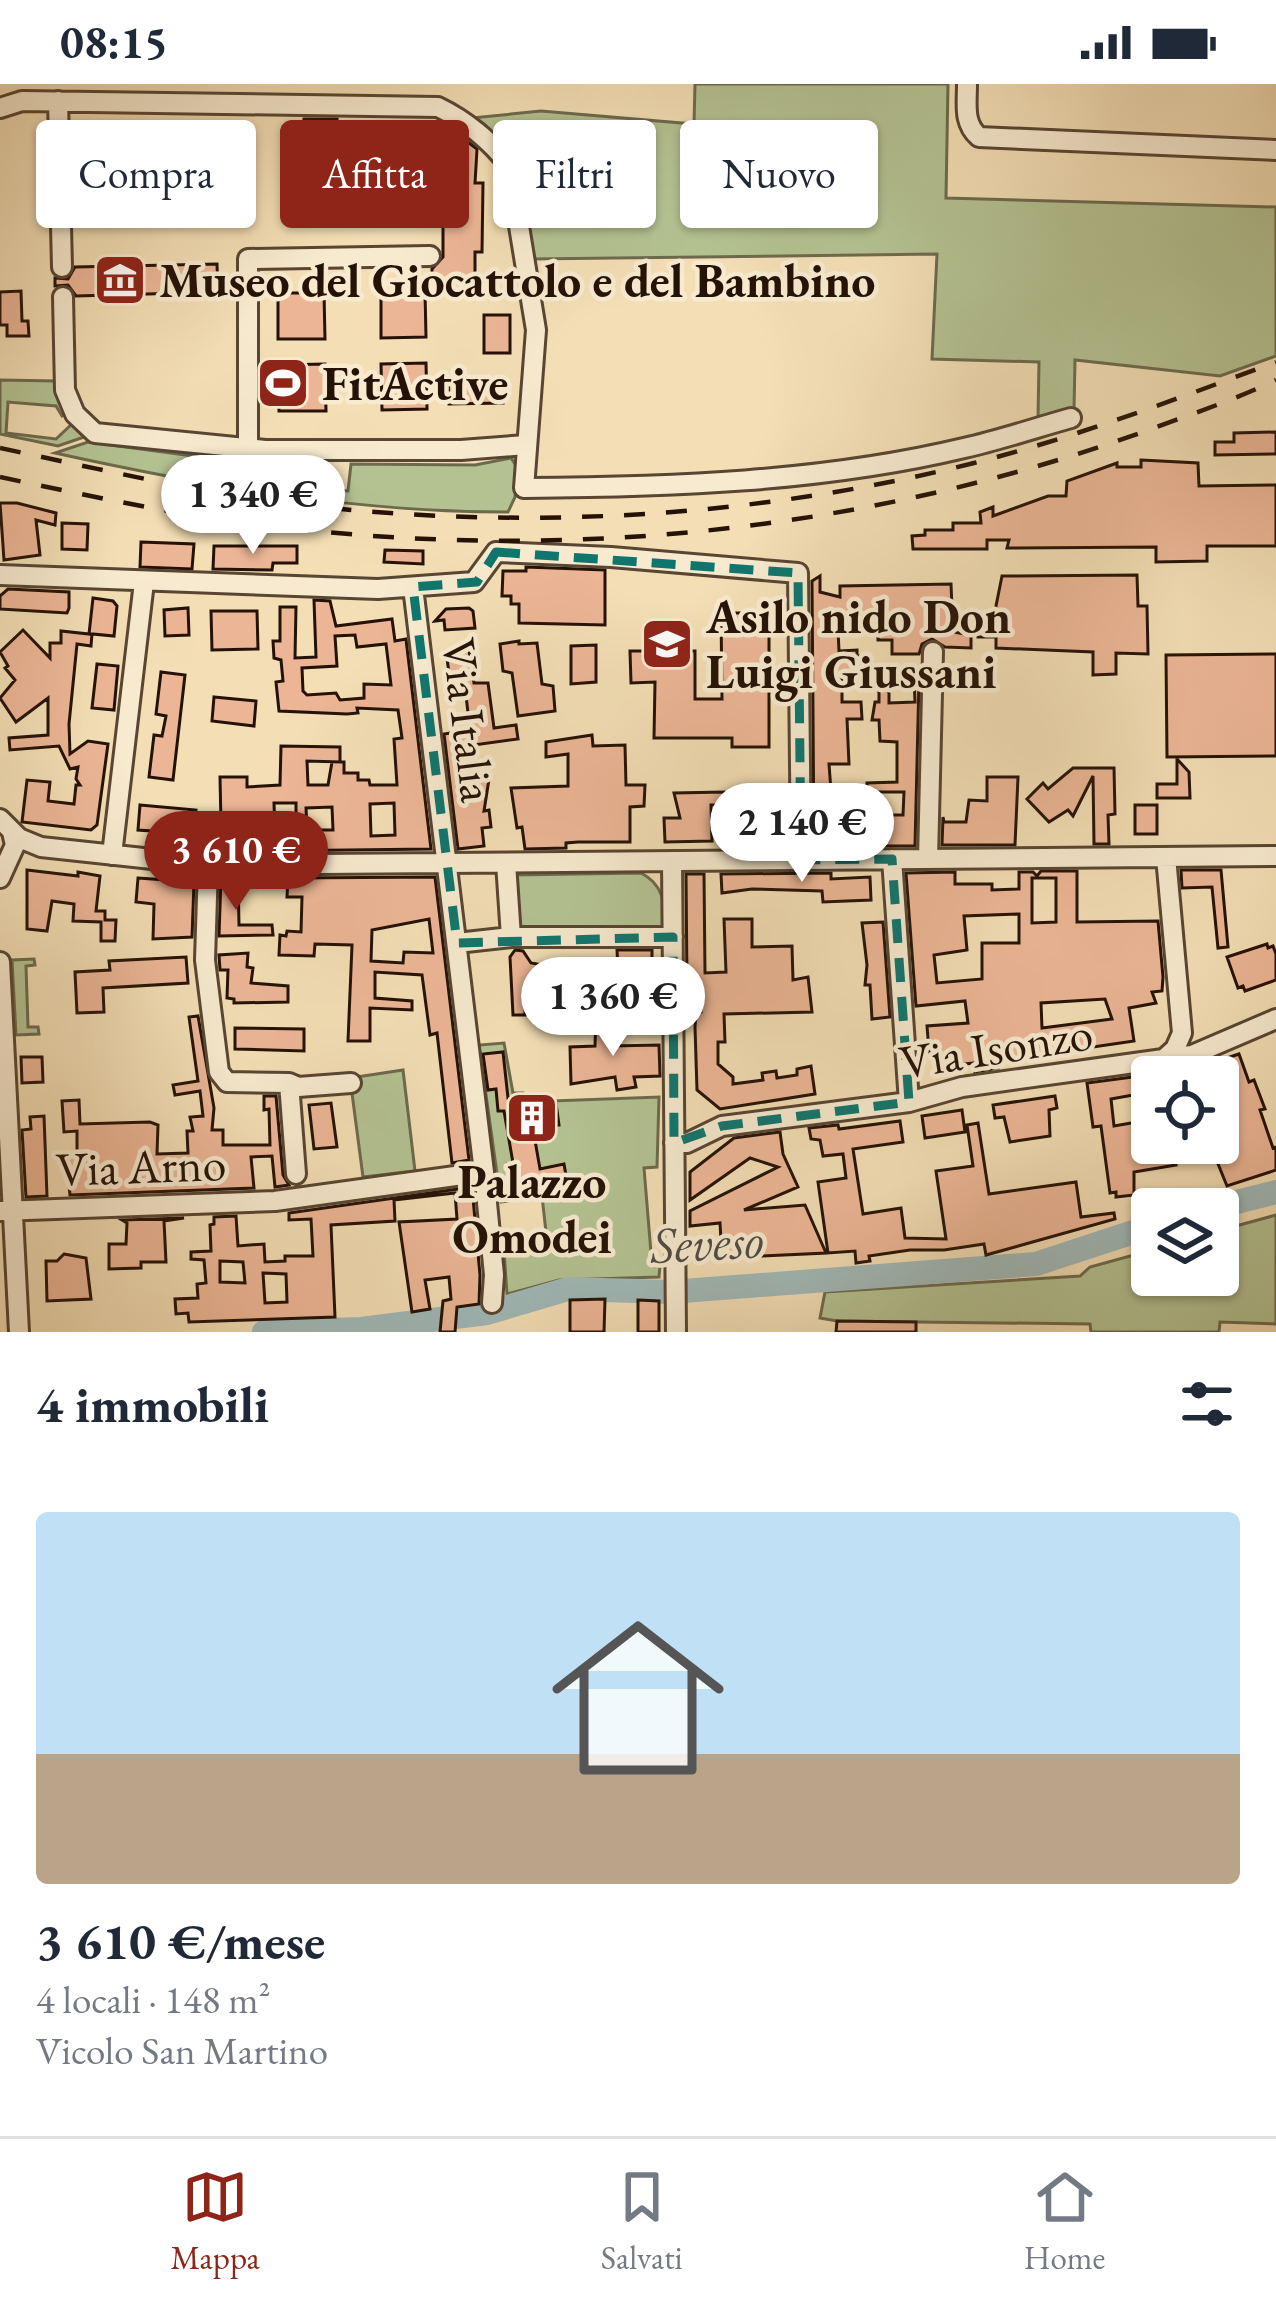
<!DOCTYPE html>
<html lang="it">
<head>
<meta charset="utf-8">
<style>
  body { margin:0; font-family:"EB Garamond",serif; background:#f6f6f7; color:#1f2937; height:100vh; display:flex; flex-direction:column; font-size:45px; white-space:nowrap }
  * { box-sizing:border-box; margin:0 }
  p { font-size:39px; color:#747a83 }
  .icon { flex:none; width:66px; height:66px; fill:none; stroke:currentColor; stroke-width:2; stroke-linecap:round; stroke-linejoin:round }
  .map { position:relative; height:1248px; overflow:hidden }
  .side { display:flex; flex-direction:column; background:#fff; flex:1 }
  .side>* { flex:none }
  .guide { position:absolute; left:36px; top:36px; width:1206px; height:108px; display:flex; gap:24px }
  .buttons { position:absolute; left:1131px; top:972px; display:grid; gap:24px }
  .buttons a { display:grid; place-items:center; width:108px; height:108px; border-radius:12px; background:#fff; box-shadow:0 3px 9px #0004; font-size:60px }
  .price { position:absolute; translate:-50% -102px; padding:0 27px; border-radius:42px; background:#fff; color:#222; font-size:39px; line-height:78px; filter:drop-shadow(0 3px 6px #0008) }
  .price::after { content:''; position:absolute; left:50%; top:72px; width:36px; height:27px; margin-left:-18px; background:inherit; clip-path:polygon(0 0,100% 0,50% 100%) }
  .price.active { background:#8f2418; color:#fff }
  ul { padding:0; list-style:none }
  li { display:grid; align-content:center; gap:24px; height:636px; padding:0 36px }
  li+li { border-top:3px solid #e0e1e3 }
  li span { display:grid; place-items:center; height:372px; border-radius:12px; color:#555 }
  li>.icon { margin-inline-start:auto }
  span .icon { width:216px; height:216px; fill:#fffc; stroke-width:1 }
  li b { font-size:51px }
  h2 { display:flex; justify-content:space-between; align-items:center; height:144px; padding:0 36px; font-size:51px }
  .chip { padding:0 42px; border-radius:12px; background:#fff; box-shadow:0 3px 9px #0004; font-size:42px; line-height:108px }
  .chip.active { background:#8f2418; color:#fff }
  .status { display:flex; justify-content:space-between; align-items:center; height:84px; padding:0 60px; background:#fff; direction:ltr }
  .status svg { height:33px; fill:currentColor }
  .dock { display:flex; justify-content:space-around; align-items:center; height:168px; border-top:3px solid #e0e1e3; background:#fff; font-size:33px; color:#747a83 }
  .dock a { display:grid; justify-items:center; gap:6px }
  .dock .active { color:#8f2418 }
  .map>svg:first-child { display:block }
</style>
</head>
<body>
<div class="status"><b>08:15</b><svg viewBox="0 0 49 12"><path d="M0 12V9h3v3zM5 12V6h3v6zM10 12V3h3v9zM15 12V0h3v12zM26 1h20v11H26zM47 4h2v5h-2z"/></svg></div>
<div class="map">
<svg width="1276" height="1248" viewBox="0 0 1276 1248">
  <rect width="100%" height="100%" fill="#f3deb5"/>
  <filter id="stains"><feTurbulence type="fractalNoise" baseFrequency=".00167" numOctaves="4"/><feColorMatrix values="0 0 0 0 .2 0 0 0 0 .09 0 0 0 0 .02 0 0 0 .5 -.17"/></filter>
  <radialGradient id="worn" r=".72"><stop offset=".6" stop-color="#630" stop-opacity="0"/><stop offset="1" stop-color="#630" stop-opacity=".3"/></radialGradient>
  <path fill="#b4c292" stroke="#6c6a4c" stroke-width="3" d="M695,0H948L946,114L1276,123V272L1220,292L1075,276L1074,326L1038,335L1039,278L932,275L937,170L531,175L517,90L472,34L541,27L694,40Z
    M0,296L56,297L65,330L62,332L56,322L8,318L6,349L56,355L72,340L84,353L58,362L0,350Z
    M88,358L253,380H326L323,405L348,407L351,380L475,381L511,374L517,383L515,413L508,428C353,428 205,402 55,369Z
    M641,789C663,800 665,819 666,842L661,849L517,847L515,791Z
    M34,875L35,881L26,882L28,943H38L39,950L16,951L12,876Z
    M504,959L513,1009H523L525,1018L659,1013L657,1083L644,1084L652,1181L660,1182L659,1193L559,1196L507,1210L504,1167L522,1164L524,1171L548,1166L542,1112L501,1118L479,961Z
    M403,986L415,1087L363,1093L350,994Z
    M1276,1131V1240L1220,1238L1219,1248H1091L1090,1240L837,1237L820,1234L825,1208L1080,1192L1090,1183L1152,1166V1191H1218V1147Z"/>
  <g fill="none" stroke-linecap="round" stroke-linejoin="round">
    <path stroke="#a0b9b8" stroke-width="24" d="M1209,1125L1276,1108
      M264,1248L361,1245L487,1229L568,1205L670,1208L1036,1180L1152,1142"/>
  </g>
  <path fill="#ecb696" stroke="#251206" stroke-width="3" fill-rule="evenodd" d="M304,35H337V62L303,61Z
    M449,52L461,53L477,65L475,99H483L482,168H475V196H432V185L443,173V98H449Z
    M217,180L218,208L76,212L68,201L55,202V194L68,195L75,183Z
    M21,207L22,237H28L29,252H7V241H0V208Z
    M381,208H425L426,253L381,254Z
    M278,209H324L325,255H278Z
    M484,231H510V269H484Z
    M426,279L427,325L382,326L381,280Z
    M325,280L326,327H279L278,281Z
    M502,294L503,319L449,320L448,295Z
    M1276,348V370L1215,371V358H1234V349Z
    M1141,376L1198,379L1199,402L1276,401V462H1207V477L1156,478V463L1007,464L1009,456H987V465H913L912,452L925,451V446H953V439H981L980,428L993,423V432L1048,412H1066L1067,397L1117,379V383H1141Z
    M0,419H17L56,429L55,441L36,436L40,471L4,476Z
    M62,439L88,440L87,466L62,465Z
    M141,458L194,460L192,485L140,483Z
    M214,462H297V479H273L272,486L213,485Z
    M385,466L423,467V480L384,478Z
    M526,483L605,486V541L519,539V520H511V512H502L503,487H526Z
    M1137,491L1138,522H1147L1148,570L1116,569V590L1093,591V568L996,564V553H978V536L993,537L1002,492Z
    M820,492V508L840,513V502L951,500L953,548L971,551V564L945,563L932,555L922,560L919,570H892V556H878V545L838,546L839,567L857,566V572H860L861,587H842V618H861L862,635H847L849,680H829L832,720L877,715V731H903L904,708H867V699L897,698V658L880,657L879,636H872L875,618H879V597H889V619L915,618L914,596H919L915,762H814L812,497Z
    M8,505L69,508V524L67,529L0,525V512Z
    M93,514L113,517L117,522L114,552L92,550L91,562L77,560L69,640L70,670L88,657L108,660L97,741L91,746L22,738L27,696L50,698L48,717L74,720L76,701H80L76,695L78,683L70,685L59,662L10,666L9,654L48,651V614L16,638L0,614L15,596L5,584L8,582L0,568L23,546L50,574V559H61V547L89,550Z
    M314,516L330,517L336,542L392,535L395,557L406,555L431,765L263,767L262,740H221L220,693H247V703L280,701L281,662L340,663V678L307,677L308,701H328L332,678H344V689H358V696H369L370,701H397L394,655L402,654L398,626L357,624L358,629L347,630L279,627L276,598L283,597L281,576L274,574L273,557H280V523H296L295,574L316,573ZM355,551L357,563L386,560L391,601L364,600V614L340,616L336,609L307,611L303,607L302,584L337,582L335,552ZM274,719H296V749H275ZM394,719L395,751L371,752L370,720ZM332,723L333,746H307L306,724Z
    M188,524L189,551L165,552L164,526Z
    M469,524L473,527L475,544L445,546L444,536L435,537L446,525Z
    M211,527H257L258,565L212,566Z
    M721,529H769V663H732V654H654L655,598L631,599L630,567H695V615H722Z
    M519,557V560L537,559L542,600L553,602L555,627L518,632L512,589L503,587L500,560Z
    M596,561V598L571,600V562Z
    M461,565L469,566L474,599H488L494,644L516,641L518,655L459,663L460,696L489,695L484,727L489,726L491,743L482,744L484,762L458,765L444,650L470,646L465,603L451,604L446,567Z
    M1276,570V672L1167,673L1166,571Z
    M97,580L118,582L114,626L92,624Z
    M161,588L185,591L173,696L149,693L154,651L162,652L166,632L156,630Z
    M214,613L256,617L254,642L212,637Z
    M592,651L593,662L625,661L626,701H645L644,722L630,723V758H578L566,759V764L525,765L522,743L517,744L511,704L568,702V670L546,673V658Z
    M1177,675L1189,688L1190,714H1157V700H1177Z
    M1073,684H1114L1115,730L1108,731L1109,760H1094L1093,692L1073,732L1068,726L1049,738L1027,715L1043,699L1048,705Z
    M987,693H1018L1015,761H942L943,733L944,738H966L969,716L987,717Z
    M724,708V721H711L712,757L665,758L664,734H680L674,709Z
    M140,721L196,726L195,750L138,746Z
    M1135,721H1157V750H1135Z
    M27,786L78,792V788L100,792L96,827H105V836H116L115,857H101V838L73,837L74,820L52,817L47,847L27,845Z
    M1181,786H1221L1228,863L1218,864L1212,803L1182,804Z
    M1041,787H1077V838L1158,837L1163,893L1162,907L1152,908L1156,919L1129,924L1134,957L997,977L998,984L975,988L974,979L939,983L938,973H932L929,967L927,942L968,939L965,917L916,922L906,789L955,788V800H992V806L1019,805V788H1033L1037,792ZM1032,794H1056V838L1032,839ZM1019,830V859H982V895L937,899L934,871L967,866L964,832ZM1105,915L1112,935L1042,944L1041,919Z
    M831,789V795L870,793L871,816L823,818L822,807L752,805L722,809L721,790Z
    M686,790H704L705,889L726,888L724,835H752V863L792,862L793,896L808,893L812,928L724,930L725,958H718V980L733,993V1000L763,996L762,989L776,987L777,994L797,991V985L811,982L815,1010L720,1025L697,1006L695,943L696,928H701L700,899H687Z
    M435,793L469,1076L452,1079L437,949L430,951L422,891L375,888V914L412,917V926L370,924V957H348L352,861L315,860L314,872L279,871L280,851L286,852L287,847L301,848L302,813H287L288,794ZM429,835L433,869L404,868L403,879L371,877L372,846Z
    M138,794L194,798L192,853L153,855L154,820L136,818Z
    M221,794H238L239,841H272L273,851L219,852Z
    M883,838L890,933L872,935L870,901H865L867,881L862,839Z
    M1267,860L1268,864L1273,862L1276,870V896L1245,907L1243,902L1238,904L1227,873Z
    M515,866L523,867L531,879L548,882L556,877L565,881L580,877V885L588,886L618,885L617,866H652V886L620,889L621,898H605L602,911L582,937H561V926H525V931H513L510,873Z
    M248,869L247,883L253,884L251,899L288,902V918L234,919V915L227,914L228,886H220L219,871Z
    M186,873L188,899L103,904L104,928L77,929L75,888L110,886L109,877Z
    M596,931H612V962L659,961L660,992L634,993L636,1003L617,1006L615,993L571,1000L570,963L595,962Z
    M198,932L214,1024L212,1046H223V1061H270L269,1025L264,1026V1012H276L283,1091L289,1101L275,1103L272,1072L251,1073L254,1104L70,1111L67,1081L68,1071H77V1047L64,1048L62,1017L79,1016L80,1040L150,1038L158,1041L157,1070L188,1069L187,1047H193L190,1033L203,1032L200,1007L175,1011L173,1001L198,997L189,933Z
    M235,944L304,945V967L235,965Z
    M503,968L508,1014L521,1012L522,1023L556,1019L559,1041L533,1045L540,1085L564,1080L568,1103L541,1107L539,1096L510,1100L507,1080L513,1079L504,1027H498L496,1005L488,1006L483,970Z
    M1239,970L1249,998L1254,996L1265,1025L1260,1026L1273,1064L1276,1063V1086L1227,1102L1216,1075L1211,1077L1203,1059H1218V1029L1237,1022L1221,976Z
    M21,973H42L43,998L22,999Z
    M1186,986L1187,993H1144L1148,1018H1152V1059H1197V1066L1174,1069L1176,1081L1134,1088V1111L1116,1113V1108L1110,1109L1101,1042L1093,1043L1087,999ZM1133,1011L1137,1038L1114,1042L1111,1015Z
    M1055,1012L1057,1024L1049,1026L1050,1052L1010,1058L1004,1033L995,1034L993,1021Z
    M331,1019L337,1063L314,1065L309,1021Z
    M962,1026L965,1048L925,1054L922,1032Z
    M44,1032L47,1112L26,1113L22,1046L31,1045L30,1033Z
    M900,1037L903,1058L853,1065L863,1130L901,1124L905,1154L946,1155L936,1087L973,1082L967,1041L978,1039L989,1110L1076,1098L1081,1133L1114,1129L1115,1135L986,1171L984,1160L944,1166H910L869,1172L870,1177L856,1179L855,1167L828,1169L818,1098L846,1094L843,1070L823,1072L820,1056L811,1055L809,1044L838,1041L839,1045Z
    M780,1048L783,1070L798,1103L744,1126L805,1121L826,1169L722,1174L720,1139L690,1142V1127L778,1083L750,1074L690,1116V1088L734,1054Z
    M472,1103L480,1191L479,1220L457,1223L455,1248H440L443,1217L451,1215L449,1193L425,1196L430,1225L412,1228L399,1138L457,1135L455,1109L394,1116L395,1137L331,1141L335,1233L189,1238L188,1229L176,1230L175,1215L198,1214L197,1200L206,1199L204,1176L191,1175V1168L211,1167L210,1141L214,1140V1133L236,1132L238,1162L264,1160L265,1178L285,1177V1172H313L311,1135L289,1136V1129ZM220,1177L243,1178L245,1199L220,1198ZM263,1189L286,1190L287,1218L265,1219Z
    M184,1134L164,1137L166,1178H141V1184L109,1185V1160H126L127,1139L122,1136Z
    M64,1170L86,1174L91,1215L47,1217L46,1177H57Z
    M605,1215L604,1248H570V1216Z
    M638,1216L659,1217V1248H638Z
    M837,1237L916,1238V1248H836Z"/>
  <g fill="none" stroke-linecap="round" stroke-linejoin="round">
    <g stroke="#584532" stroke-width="24">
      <path id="minor" d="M967,0C967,21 963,39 979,53L1276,66
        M58,17L62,183
        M0,24L22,17L438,23C465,36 491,57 509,81L536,246L524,404C669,403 822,398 964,364C1000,356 1035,344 1071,334
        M63,213L65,306L75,330L95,349L265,366H461L526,361
        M248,365V175L430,172
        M0,491L378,505L474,498L496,468L611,473L798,489L801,776
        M413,503L484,1088L494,1191L492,1219
        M0,735L19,754L41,763L208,781L1276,772
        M112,771L144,498
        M892,775L909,1018
        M928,775L933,568
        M672,777L676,1248
        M506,779L511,853
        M208,781L205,876L219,988L227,998L289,999L296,1090
        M0,794L15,761L12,748
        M457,859L511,853H673
        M0,878L19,1248
        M1164,975L1175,965L1182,949L1166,773
        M289,999L298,1003L351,999
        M674,1059H687L722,1042L909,1018L962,1003L1192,971L1276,935
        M0,1127L275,1117L484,1088"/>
    </g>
    <use href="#minor" stroke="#f7eacf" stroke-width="18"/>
    <path stroke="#251206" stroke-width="4.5" stroke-dasharray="21 21" stroke-linecap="butt" d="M0,364C113,388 226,415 341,425C552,445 767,431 974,379C1077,353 1176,315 1276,278
      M0,393C95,413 190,434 287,444C575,477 867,446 1140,349C1186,332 1232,317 1276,296"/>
  </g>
  <path fill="none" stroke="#0f766e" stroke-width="9" stroke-dasharray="24 15" stroke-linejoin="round" d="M496,468L798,489L801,776L892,775L909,1018L722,1042L674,1059L673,853L457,859L413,503L477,498Z"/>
  <defs>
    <g id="museum-square" transform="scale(2.7)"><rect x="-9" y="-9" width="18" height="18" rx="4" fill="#8f2418" stroke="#f7eacf"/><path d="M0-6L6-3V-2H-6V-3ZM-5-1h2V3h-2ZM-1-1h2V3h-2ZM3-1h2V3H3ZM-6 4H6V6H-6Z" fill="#fff"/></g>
    <g id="stadium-square" transform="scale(2.7)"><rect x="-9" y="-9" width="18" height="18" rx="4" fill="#8f2418" stroke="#f7eacf"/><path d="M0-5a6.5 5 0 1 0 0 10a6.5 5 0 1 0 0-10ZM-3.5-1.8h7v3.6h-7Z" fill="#fff"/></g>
    <g id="school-square" transform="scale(2.7)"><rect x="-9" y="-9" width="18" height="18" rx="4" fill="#8f2418" stroke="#f7eacf"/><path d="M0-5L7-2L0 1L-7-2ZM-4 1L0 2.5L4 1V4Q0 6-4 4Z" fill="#fff"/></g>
    <g id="building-square" transform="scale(2.7)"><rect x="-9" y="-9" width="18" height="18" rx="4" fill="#8f2418" stroke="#f7eacf"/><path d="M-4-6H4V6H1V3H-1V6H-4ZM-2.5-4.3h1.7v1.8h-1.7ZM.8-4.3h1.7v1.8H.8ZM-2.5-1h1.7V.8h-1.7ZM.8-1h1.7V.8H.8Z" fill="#fff"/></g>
  </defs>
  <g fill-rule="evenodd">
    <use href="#museum-square" x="120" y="196"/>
    <use href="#stadium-square" x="283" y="299"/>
    <use href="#school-square" x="667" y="560"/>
    <use href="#building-square" x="532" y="1034"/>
  </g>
  <g text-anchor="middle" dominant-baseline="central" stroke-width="9" stroke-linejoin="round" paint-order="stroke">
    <g font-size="48" font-weight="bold" fill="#251206" stroke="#f7eacf" text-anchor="start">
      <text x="159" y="196">Museo del Giocattolo e del Bambino</text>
      <text x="322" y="299">FitActive</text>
      <text x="706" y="532">Asilo nido Don<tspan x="706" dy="55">Luigi Giussani</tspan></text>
      <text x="532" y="1097" text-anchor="middle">Palazzo<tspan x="532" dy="55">Omodei</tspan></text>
    </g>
    <g font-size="48" fill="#251206" stroke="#f7eacf">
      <text transform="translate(469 636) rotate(83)">Via Italia</text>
      <text transform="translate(996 963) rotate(-9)">Via Isonzo</text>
      <text transform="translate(141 1082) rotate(-2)">Via Arno</text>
    </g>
    <g font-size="51" font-style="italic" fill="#504c44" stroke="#f7eacf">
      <text transform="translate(707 1158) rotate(-3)">Seveso</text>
    </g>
  </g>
  <rect width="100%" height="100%" filter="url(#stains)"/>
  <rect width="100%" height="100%" fill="url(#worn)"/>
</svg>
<div class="buttons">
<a><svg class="icon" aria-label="locate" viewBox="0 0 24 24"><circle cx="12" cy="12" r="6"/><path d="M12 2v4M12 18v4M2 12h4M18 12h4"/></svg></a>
<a><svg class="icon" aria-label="layers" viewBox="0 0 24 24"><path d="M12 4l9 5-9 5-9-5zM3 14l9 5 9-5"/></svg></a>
</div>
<b class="price" style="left:253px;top:473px">1 340 €</b>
<b class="price" style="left:802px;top:801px">2 140 €</b>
<b class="price active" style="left:236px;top:829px">3 610 €</b>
<b class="price" style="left:613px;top:975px">1 360 €</b>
<div class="guide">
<a class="chip">Compra</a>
<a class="chip active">Affitta</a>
<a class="chip">Filtri</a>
<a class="chip">Nuovo</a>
</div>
</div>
<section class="side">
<h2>4 immobili<svg class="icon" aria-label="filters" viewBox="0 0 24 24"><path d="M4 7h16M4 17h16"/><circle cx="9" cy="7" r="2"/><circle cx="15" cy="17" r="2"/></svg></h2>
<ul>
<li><span style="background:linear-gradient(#bfe0f5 65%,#b9a48a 0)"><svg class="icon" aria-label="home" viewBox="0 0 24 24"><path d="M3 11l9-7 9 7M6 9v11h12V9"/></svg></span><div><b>3 610 €/mese</b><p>4 locali · 148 m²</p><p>Vicolo San Martino</p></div></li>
</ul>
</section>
<nav class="dock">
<a class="active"><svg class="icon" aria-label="map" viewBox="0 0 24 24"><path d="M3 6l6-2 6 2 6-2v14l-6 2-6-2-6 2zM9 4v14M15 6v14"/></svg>Mappa</a>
<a><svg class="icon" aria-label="saved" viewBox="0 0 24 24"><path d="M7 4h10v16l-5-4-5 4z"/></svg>Salvati</a>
<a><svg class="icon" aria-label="home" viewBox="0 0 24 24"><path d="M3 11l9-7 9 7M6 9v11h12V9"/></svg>Home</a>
</nav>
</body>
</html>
